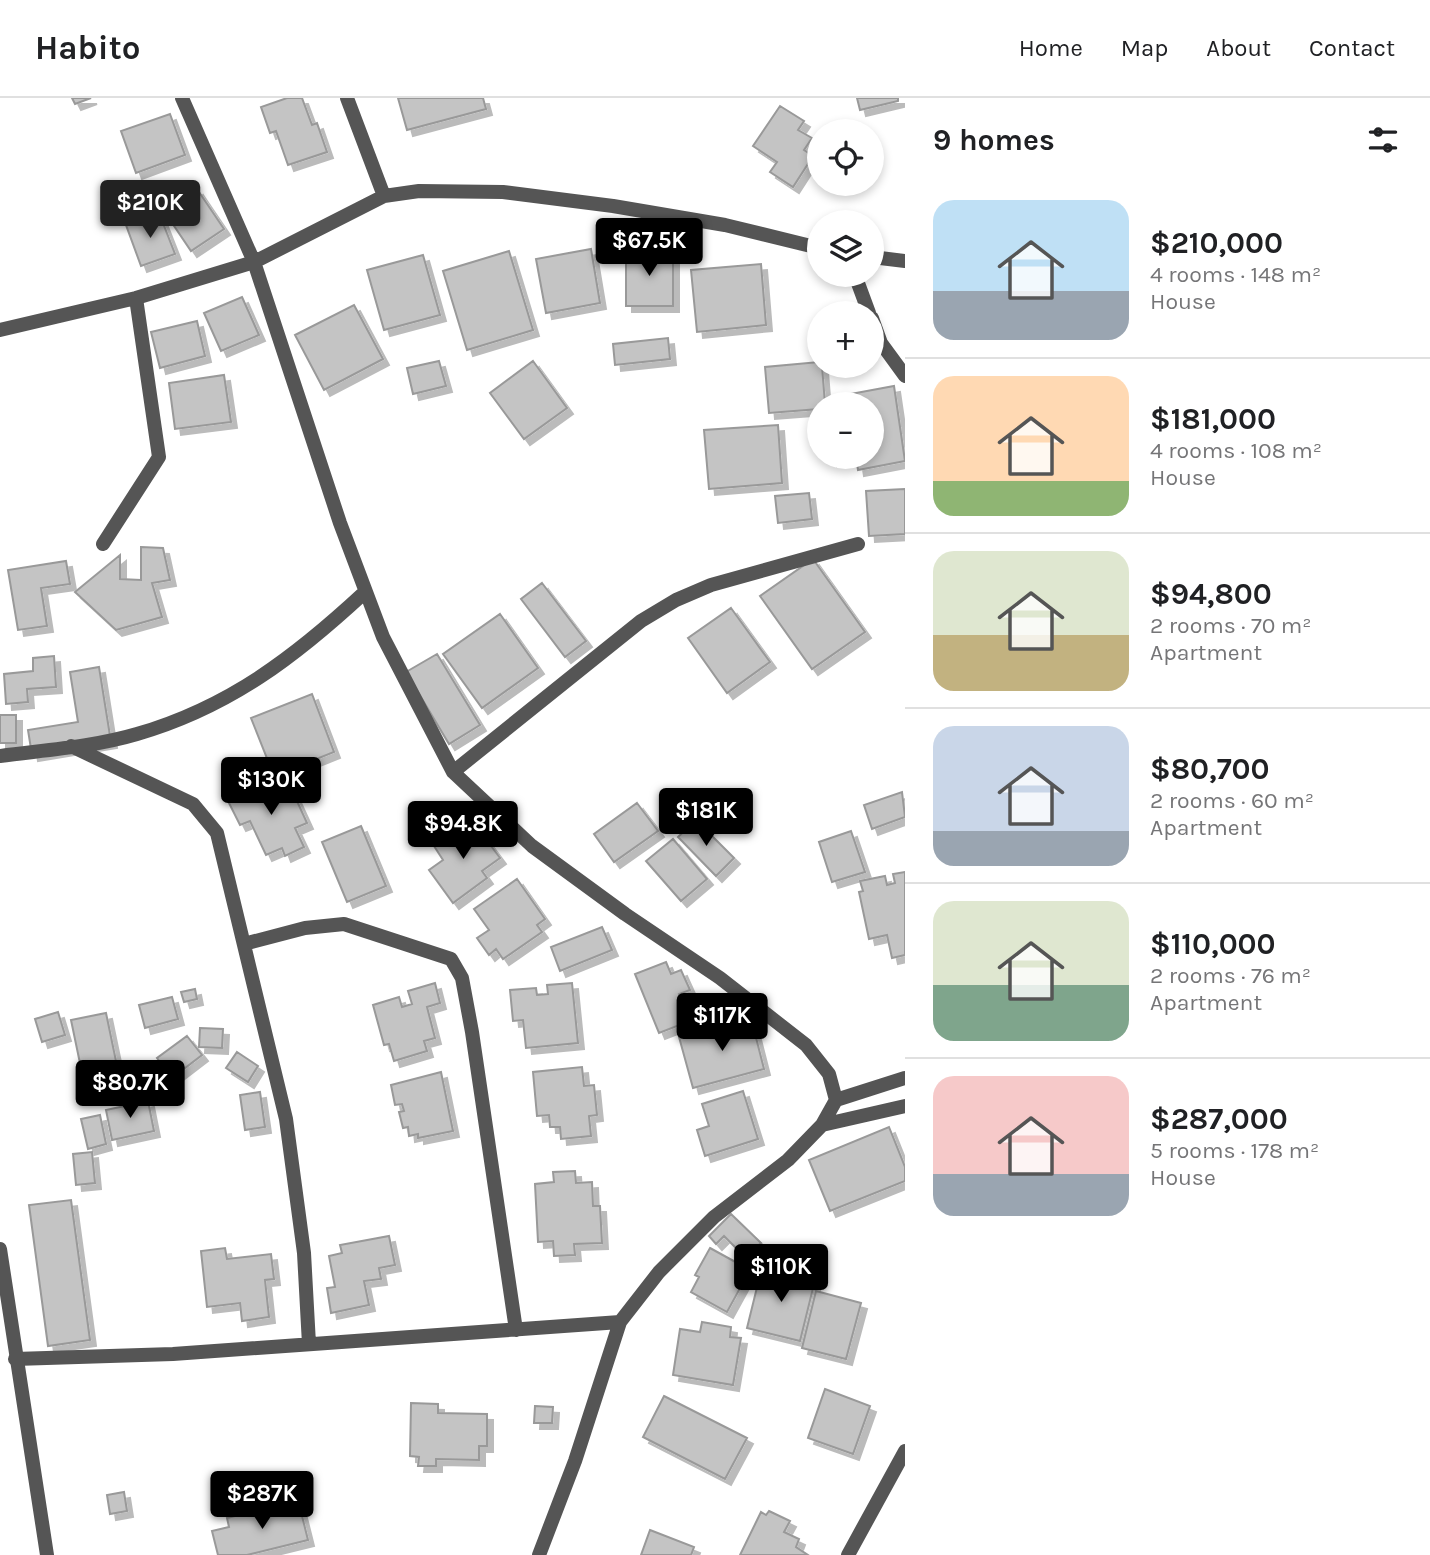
<!DOCTYPE html>
<html lang="en">
<head>
<meta charset="utf-8">
<style>
  body { margin:0; font-family:Karla,sans-serif; background:#f2f2f2; color:#202124; height:100vh; display:flex; flex-direction:column; font-size:26px; white-space:nowrap }
  * { box-sizing:border-box; margin:0 }
  p { font-size:23px; color:#757577 }
  .icon { flex:none; width:38px; height:38px; fill:none; stroke:currentColor; stroke-width:2; stroke-linecap:round; stroke-linejoin:round }
  .map { position:relative; flex:1; overflow:hidden }
  .drawer { display:flex; flex-direction:column; background:#fff; width:525px }
  .drawer>* { flex:none }
  .buttons { position:absolute; left:807px; top:21px; display:grid; gap:14px }
  .buttons a { display:grid; place-items:center; width:77px; height:77px; border-radius:50%; background:#fff; box-shadow:0 4px 10px #0003; font-size:35px }
  .price { position:absolute; translate:-50% -60px; padding:0 16px; border-radius:7px; background:#000; color:#fff; font-size:23px; line-height:46px; filter:drop-shadow(0 2px 4px #0008) }
  .price::after { content:''; position:absolute; left:50%; top:42px; width:21px; height:16px; margin-left:-10px; background:inherit; clip-path:polygon(0 0,100% 0,50% 100%) }
  .price.selected { background:#222; color:#fff }
  ul { padding:0; list-style:none }
  li { display:flex; align-items:center; gap:21px; height:175px; padding:0 28px }
  li+li { border-top:2px solid #e0e0e0 }
  li span { display:grid; place-items:center; flex:none; width:196px; height:140px; border-radius:21px; color:#555 }
  li>.icon { margin-inline-start:auto }
  span .icon { width:84px; height:84px; fill:#fffc; stroke-width:1 }
  li b { font-size:30px }
  h2 { display:flex; justify-content:space-between; align-items:center; height:84px; padding:0 28px; font-size:30px }
  header { display:flex; align-items:center; gap:42px; box-sizing:border-box; height:98px; padding:0 35px; background:#fff; border-bottom:2px solid #e0e0e0 }
  header strong { font-size:33px }
  nav { display:flex; gap:38px; margin-inline-start:auto; font-size:24px }
  main { display:flex; flex:1; min-height:0 }
  .map>svg:first-child { display:block }
</style>
</head>
<body>
<header>
<strong>Habito</strong>
<nav><a>Home</a><a>Map</a><a>About</a><a>Contact</a></nav>
</header>
<main>
<div class="map">
<svg width="905" height="1457" viewBox="0 0 905 1457">
  <defs>
    <filter id="shadow"><feDropShadow dx="6" dy="6" stdDeviation="0" flood-color="#0004"/></filter>
  </defs>
  <rect width="100%" height="100%" fill="#fff"/>
  <path fill="#c4c4c4" stroke="#999" stroke-width="2" filter="url(#shadow)" d="M72,0H91L75,6Z
    M287,0H302L312,27L317,25L327,54L288,67L276,33L270,35L261,9Z
    M398,0H483L486,11L407,32Z
    M857,0H898V3L860,12Z
    M780,8L804,23L798,32L812,40L804,52L813,58L793,89L770,74L777,64L753,48Z
    M170,16L185,57L136,75L121,33Z
    M197,91L224,131L191,153L164,113Z
    M159,115L175,156L141,168L126,127Z
    M591,151L600,205L546,215L536,161Z
    M626,151H673V208H626Z
    M509,153L533,232L467,252L443,173Z
    M423,157L440,217L384,232L367,172Z
    M761,166L766,227L697,234L691,172Z
    M242,199L259,237L221,253L204,215Z
    M354,207L383,261L324,292L295,237Z
    M197,223L205,258L160,270L151,234Z
    M668,240L670,261L615,267L613,246Z
    M439,263L446,288L413,296L407,270Z
    M533,263L567,310L524,341L490,295Z
    M819,264L822,268L825,306H819V311L769,315L765,269Z
    M224,277L231,324L175,331L169,285Z
    M894,288L905,363L858,372L856,359H872V306H846L845,297Z
    M778,327L782,385L709,391L704,332Z
    M831,359H845V362L831,363Z
    M905,391V436L869,438L866,393Z
    M809,395L812,421L778,425L775,398Z
    M141,449L163,450L170,482L152,485L162,519L116,532L75,494L120,457V481L141,482Z
    M813,461L865,534L812,571L760,498Z
    M66,463L70,486L41,490L47,528L18,532L8,472Z
    M542,485L586,543L565,559L521,501Z
    M731,510L770,564L727,595L688,540Z
    M500,516L538,570L482,610L443,556Z
    M437,556L480,627L449,646L406,574Z
    M54,558L56,589L27,591L28,604L6,606L4,576L33,573V560Z
    M99,569L111,644L32,657L28,632L78,624L70,574Z
    M312,596L334,654L274,678L251,620Z
    M0,617H16V645H0Z
    M271,681L278,696L291,690L307,725L295,730L304,749L285,758L282,750L266,757L250,723L240,727L227,701Z
    M902,694L905,719L872,731L864,707Z
    M637,705L658,733L614,764L594,736Z
    M471,721L500,760L482,773L487,780L453,805L429,772L443,762L434,748Z
    M696,722L734,760L716,778L678,739Z
    M361,728L386,788L347,804L322,744Z
    M851,733L865,774L832,784L819,744Z
    M673,741L707,781L681,803L646,763Z
    M905,774V857L892,860L887,837L869,841L859,794L863,793L860,783L885,778L887,787L895,785L893,776Z
    M517,781L545,821L537,827L542,834L503,861L496,851L489,857L477,840L489,832L474,811Z
    M602,829L612,852L560,873L551,849Z
    M666,864L671,876L681,872L690,892L679,896L690,923L659,935L635,876Z
    M435,885L440,905L427,909L435,940L424,943L427,953L394,963L389,946L384,947L373,907L399,899L402,909L412,906L408,893Z
    M572,885L578,945L526,950L523,922L513,923L510,892L536,890L537,897L548,896L547,887Z
    M195,891L197,901L184,904L181,894Z
    M172,899L178,921L145,930L139,907Z
    M58,914L65,937L42,944L35,921Z
    M106,915L122,992L87,999L71,922Z
    M751,920L764,971L693,990L679,939Z
    M200,930L223,931L222,950L199,949Z
    M187,938L202,957L172,980L157,960Z
    M237,954L258,968L248,984L226,970Z
    M582,969L584,988L594,987L597,1017L589,1018L591,1038L561,1041L560,1029H550L549,1017L537,1018L533,974Z
    M441,974L453,1033L418,1040V1036L409,1038L408,1029L403,1030L399,1014L404,1013L402,1006L395,1007L391,987Z
    M743,993L758,1041L705,1058L697,1032L709,1028L702,1006Z
    M260,994L265,1029L245,1032L240,997Z
    M148,1003L154,1033L112,1042L106,1012Z
    M100,1017L106,1046L88,1051L81,1021Z
    M889,1029L905,1069V1083L830,1113L809,1062Z
    M92,1054L95,1085L76,1087L73,1056Z
    M575,1073L576,1085L592,1084L593,1108H600L602,1145L574,1146L575,1157L554,1158L553,1143L538,1144L535,1086L554,1084L553,1074Z
    M71,1102L90,1242L48,1248L29,1107Z
    M731,1116L761,1145L746,1160L724,1138L716,1146L709,1138Z
    M389,1138L395,1167L379,1170L381,1181L364,1183L369,1207L331,1215L327,1190L335,1189L329,1158L342,1155L340,1147Z
    M225,1150L227,1161L271,1156L274,1181L265,1182L269,1219L242,1223L240,1205L207,1209L201,1153Z
    M710,1150L750,1172L727,1214L691,1194L699,1179L695,1177Z
    M762,1169L815,1182L800,1243L747,1230Z
    M816,1193L861,1205L846,1261L802,1250Z
    M702,1224L731,1229L730,1239L741,1240L733,1287L673,1277L680,1231L700,1234Z
    M825,1291L870,1308L853,1356L808,1340Z
    M664,1298L747,1340L725,1381L643,1339Z
    M411,1305L438,1306V1315L487,1316V1348H479V1362L436,1361V1368H418L419,1359L410,1358Z
    M535,1308L553,1309L552,1325H534Z
    M124,1394L127,1413L110,1416L107,1397Z
    M298,1402L308,1442L247,1457H218L212,1433L229,1429L227,1420Z
    M769,1413L790,1423L784,1434L799,1441L796,1449L808,1457H740L761,1414L766,1417Z
    M650,1432L694,1449L691,1457H641Z"/>
  <g fill="none" stroke-linecap="round" stroke-linejoin="round">
    <path stroke="#555" stroke-width="14" d="M182,0L254,164L340,425L383,539L453,674L532,748L625,816L720,880L806,947L829,976L836,1002L822,1027L788,1062L714,1119L659,1174L620,1224L575,1363L539,1457
      M347,0L384,98
      M872,159L905,163
      M855,177L869,215
      M872,220L881,245L905,278
      M0,232L136,200L254,164L384,98L419,93L503,94L613,108L725,127L819,150
      M103,446L159,359L136,200
      M71,648L193,706L217,735L286,1021L304,1155L309,1246
      M0,658C45,652 93,649 137,636C230,609 296,558 365,494
      M453,674L641,523L676,502L711,487L858,446
      M244,846L305,830L344,826L451,861L462,880L472,934L516,1232
      M836,1002L905,980
      M822,1027L905,1008
      M15,1261L173,1256L620,1224
      M848,1457L905,1353"/>
    <path stroke="#555" stroke-width="14" d="M0,1151L47,1457"/>
  </g>
</svg>
<div class="buttons">
<a><svg class="icon" aria-label="locate" viewBox="0 0 24 24"><circle cx="12" cy="12" r="6"/><path d="M12 2v4M12 18v4M2 12h4M18 12h4"/></svg></a>
<a><svg class="icon" aria-label="layers" viewBox="0 0 24 24"><path d="M12 4l9 5-9 5-9-5zM3 14l9 5 9-5"/></svg></a>
<a>+</a>
<a>−</a>
</div>
<b class="price selected" style="left:150px;top:142px">$210K</b>
<b class="price" style="left:649px;top:180px">$67.5K</b>
<b class="price" style="left:271px;top:719px">$130K</b>
<b class="price" style="left:706px;top:750px">$181K</b>
<b class="price" style="left:463px;top:763px">$94.8K</b>
<b class="price" style="left:722px;top:955px">$117K</b>
<b class="price" style="left:130px;top:1022px">$80.7K</b>
<b class="price" style="left:781px;top:1206px">$110K</b>
<b class="price" style="left:262px;top:1433px">$287K</b>
</div>
<section class="drawer">
<h2>9 homes<svg class="icon" aria-label="filters" viewBox="0 0 24 24"><path d="M4 7h16M4 17h16"/><circle cx="9" cy="7" r="2"/><circle cx="15" cy="17" r="2"/></svg></h2>
<ul>
<li><span style="background:linear-gradient(#bfe0f5 65%,#9aa5b1 0)"><svg class="icon" aria-label="home" viewBox="0 0 24 24"><path d="M3 11l9-7 9 7M6 9v11h12V9"/></svg></span><div><b>$210,000</b><p>4 rooms · 148 m²</p><p>House</p></div></li>
<li><span style="background:linear-gradient(#ffd9b3 75%,#8fb573 0)"><svg class="icon" aria-label="home" viewBox="0 0 24 24"><path d="M3 11l9-7 9 7M6 9v11h12V9"/></svg></span><div><b>$181,000</b><p>4 rooms · 108 m²</p><p>House</p></div></li>
<li><span style="background:linear-gradient(#dfe7d0 60%,#c2b280 0)"><svg class="icon" aria-label="home" viewBox="0 0 24 24"><path d="M3 11l9-7 9 7M6 9v11h12V9"/></svg></span><div><b>$94,800</b><p>2 rooms · 70 m²</p><p>Apartment</p></div></li>
<li><span style="background:linear-gradient(#c9d6e8 75%,#9aa5b1 0)"><svg class="icon" aria-label="home" viewBox="0 0 24 24"><path d="M3 11l9-7 9 7M6 9v11h12V9"/></svg></span><div><b>$80,700</b><p>2 rooms · 60 m²</p><p>Apartment</p></div></li>
<li><span style="background:linear-gradient(#dfe7d0 60%,#7fa58c 0)"><svg class="icon" aria-label="home" viewBox="0 0 24 24"><path d="M3 11l9-7 9 7M6 9v11h12V9"/></svg></span><div><b>$110,000</b><p>2 rooms · 76 m²</p><p>Apartment</p></div></li>
<li><span style="background:linear-gradient(#f6c9c9 70%,#9aa5b1 0)"><svg class="icon" aria-label="home" viewBox="0 0 24 24"><path d="M3 11l9-7 9 7M6 9v11h12V9"/></svg></span><div><b>$287,000</b><p>5 rooms · 178 m²</p><p>House</p></div></li>
</ul>
</section>
</main>
</body>
</html>
